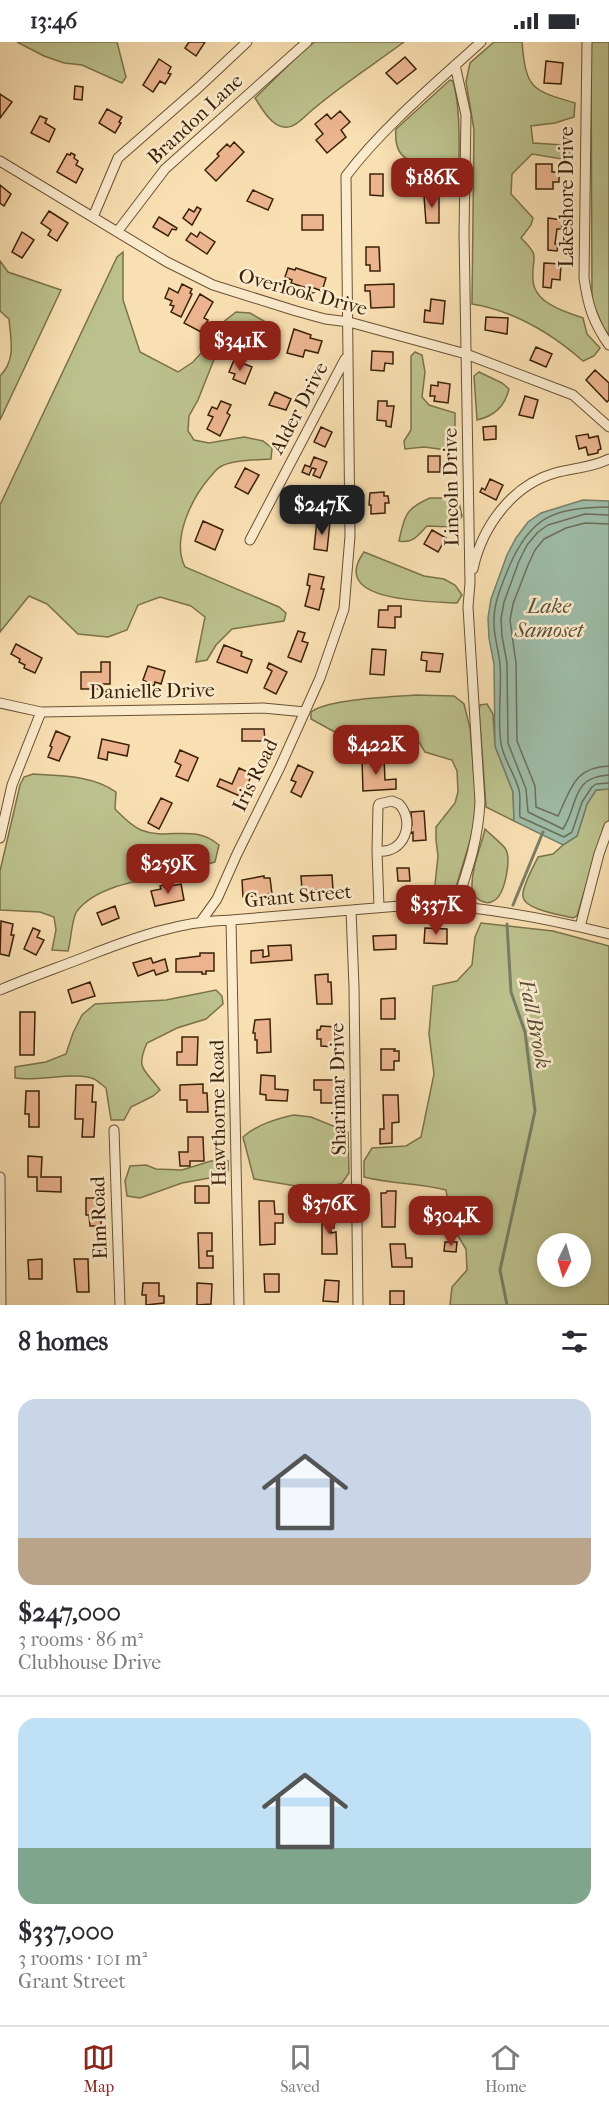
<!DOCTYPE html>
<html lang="en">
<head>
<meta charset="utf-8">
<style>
  body { margin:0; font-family:"IM FELL French Canon",serif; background:#f7f7f7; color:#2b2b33; height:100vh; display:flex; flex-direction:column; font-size:22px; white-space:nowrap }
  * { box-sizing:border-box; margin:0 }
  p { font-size:20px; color:#7c7c81 }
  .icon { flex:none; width:33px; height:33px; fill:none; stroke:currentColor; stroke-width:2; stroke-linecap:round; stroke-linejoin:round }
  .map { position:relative; height:1263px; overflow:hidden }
  .sheet { display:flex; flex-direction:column; background:#fff; flex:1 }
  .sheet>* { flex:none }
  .needle { width:39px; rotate:185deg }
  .fabs { position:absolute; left:537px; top:1191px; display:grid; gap:12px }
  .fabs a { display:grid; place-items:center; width:54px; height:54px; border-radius:50%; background:#fff; box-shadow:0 3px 9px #0003; font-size:30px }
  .price { position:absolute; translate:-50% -51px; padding:0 14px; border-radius:12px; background:#8f2418; color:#fff; font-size:20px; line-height:39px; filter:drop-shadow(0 2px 3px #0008) }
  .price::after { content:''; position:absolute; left:50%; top:36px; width:18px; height:14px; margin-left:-9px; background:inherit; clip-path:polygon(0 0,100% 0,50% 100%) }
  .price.selected { background:#222; color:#fff }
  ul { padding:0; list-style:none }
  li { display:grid; align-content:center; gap:12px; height:318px; padding:0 18px }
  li+li { border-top:2px solid #e1e1e2 }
  li span { display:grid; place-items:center; height:186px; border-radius:18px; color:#555 }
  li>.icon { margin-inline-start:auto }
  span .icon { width:108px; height:108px; fill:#fffc; stroke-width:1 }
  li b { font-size:26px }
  h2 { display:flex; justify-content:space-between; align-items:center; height:72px; padding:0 18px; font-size:26px }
  .status { display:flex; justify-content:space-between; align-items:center; height:42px; padding:0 30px; background:#fff; direction:ltr }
  .status svg { height:16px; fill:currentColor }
  .tabs { display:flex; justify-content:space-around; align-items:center; height:84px; border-top:2px solid #e1e1e2; background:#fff; font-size:16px; color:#7c7c81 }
  .tabs a { display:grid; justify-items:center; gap:3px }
  .tabs .selected { color:#8f2418 }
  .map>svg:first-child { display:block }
</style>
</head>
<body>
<div class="status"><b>13:46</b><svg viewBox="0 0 49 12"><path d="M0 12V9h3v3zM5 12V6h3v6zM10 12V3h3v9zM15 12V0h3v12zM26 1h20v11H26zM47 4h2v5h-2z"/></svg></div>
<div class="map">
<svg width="609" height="1263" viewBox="0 0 609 1263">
  <rect width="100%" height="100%" fill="#f9e0b2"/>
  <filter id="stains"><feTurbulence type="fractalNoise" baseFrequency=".00333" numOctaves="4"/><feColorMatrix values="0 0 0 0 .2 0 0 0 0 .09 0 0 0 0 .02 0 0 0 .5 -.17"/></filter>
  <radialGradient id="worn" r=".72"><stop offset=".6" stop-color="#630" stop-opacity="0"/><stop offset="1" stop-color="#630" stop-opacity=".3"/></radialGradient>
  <path fill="#bcc28d" stroke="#7b724b" stroke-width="1.5" fill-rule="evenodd" d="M17,0H117L126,35L122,41L82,23L64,21L44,14Z
    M315,0H404C373,23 340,44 311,69C303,76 294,87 284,85C271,84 261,65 255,56L304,8Z
    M494,0H522C526,48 532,48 575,61L574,75L555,81L531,84L533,101L564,103L571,110L568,118L532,112L512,132L511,152L533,176L531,183L521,196C542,216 531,214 533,238C534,261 565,270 583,276L587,292L600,306L594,314L583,319C551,291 515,269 472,262L474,88L466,40L470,21Z
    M591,0H609V293L603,285L592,259Z
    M450,38L453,39C460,65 459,92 459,119C429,121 392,130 396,87Z
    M123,210V258L140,310L178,330L193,320L202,310L217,285L236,270L250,271L271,283L274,293L262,309L229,305L215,315L198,358L189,374L188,389L194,398L209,401L244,395L263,399L272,406L271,417C257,418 231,418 220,425C216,427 213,432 210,435C192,456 171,497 185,525L279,565L286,571L284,579L232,587L216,603L207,618L196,620L205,575L191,564L160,555L138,563L127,588L108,595L78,592L47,562L29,554L0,590V463L117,215Z
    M0,219L8,230L61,248L0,378V334C16,318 11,299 9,277L0,269Z
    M415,310L422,313L425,330L422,355L429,363L455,371V406L447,408L424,405L405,407L404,399L411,388V314Z
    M479,330L502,341L509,347C505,364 495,374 477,378L474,334Z
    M430,456H458L462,474L454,485L427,484C418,493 413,502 399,499C404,474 406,466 430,456Z
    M364,510L424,534L444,537L455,543L462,553L457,561C430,559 327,561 364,510Z
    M415,653L454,654L464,662L470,686L476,758L474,786L452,858H438L434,852L438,814L436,798V785L455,761L458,750L457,729L452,718L425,710L416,695L406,687L382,688L367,696L342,694L311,677V670C327,657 392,655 415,653Z
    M487,662L493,672L495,704L513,750L514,779L486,765L479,668L480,663Z
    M33,732C61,734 92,733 116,750L115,767C123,775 130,783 141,788C168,799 193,781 219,803L215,820C204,823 194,827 184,830C151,838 100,840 77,869C72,875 71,899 68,909L52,908L56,888L54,875L40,870L0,868V829L20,743L24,735Z
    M609,747V779L604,784L577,874L573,876C562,873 525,868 523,855C521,846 534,824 538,815L553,812L563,803L577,794L587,762L596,748Z
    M485,787C491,793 499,799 505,806C512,816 505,851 495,858C486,865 472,856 472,846C471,827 481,805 485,787Z
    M481,881L553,889L609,904V1263H450L452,1245L467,1228L466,1207L452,1184L446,1148C419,1141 391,1142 364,1135V1119L372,1106L406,1104L421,1095L434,1032L429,992L433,944L457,939L472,923L475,895ZM548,1202H580V1234H548Z
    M216,948L222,954L223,962L206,977L177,986L147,1001C135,1028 145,1027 160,1048L153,1054L131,1065L124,1078H111L106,1046C102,1043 98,1039 94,1037C77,1029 36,1040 15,1036V1025L46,1020L66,1012L73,991L82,973L95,962L166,958Z
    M294,1073L311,1075L348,1090L349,1131L342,1141L320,1148L254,1137L243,1095C258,1082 276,1077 294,1073Z
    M211,1119H228V1129L215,1135L182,1141L140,1156L127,1154L125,1139L130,1124L146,1123L156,1127L182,1128Z"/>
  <path fill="#9ebda8" stroke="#767f68" stroke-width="1.5" d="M583,458L609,459V747L596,748L587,762L577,794L563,803L514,779L513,750L495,704L494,622L489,596L488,576L491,557L507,513L516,496L528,480L541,471Z"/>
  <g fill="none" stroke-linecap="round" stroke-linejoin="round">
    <path stroke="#6c6f58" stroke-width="1.5" d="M609,465C555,466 531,473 509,525C502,542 494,560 494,578C493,593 499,608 500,623C502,649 497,675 501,701C503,717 515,732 519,748C521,756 519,766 520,775L564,795L572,790L582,760L592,745L596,742L609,741
      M609,473L585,472L548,483L538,490L527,503L519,519L504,560L501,577L502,594L507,621L508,701L526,747L528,770L563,787C579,763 570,735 609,733
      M609,482L585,481L566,486L544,497L535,508L528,523L513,562L510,578L516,621L517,699L535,744L536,765L558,774C571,747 574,725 609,724"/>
    <path stroke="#767f68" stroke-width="3" d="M513,863L543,790
      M507,1263L500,1228L535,1069L525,990L511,950L507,882"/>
  </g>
  <path fill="#ecb590" stroke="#3a2109" stroke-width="1.5" d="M189,0H205L196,14L185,6Z
    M405,15L416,27L397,42L386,31Z
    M159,17L171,25L168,31L171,32L165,42L160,39L153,50L143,43Z
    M546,19L563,21L561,42L544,41Z
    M75,44L83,45L82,58L74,57Z
    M0,52L12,60L0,76Z
    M107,67L122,75L119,80L121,81L115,91L99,81Z
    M340,69L350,80L341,88L346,95L327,111L316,98L323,92L315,82L327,72L331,77Z
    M40,74L47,77L45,81L55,87L49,100L31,91Z
    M234,100L244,110L216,139L205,128L219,114L217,112L227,102L230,105Z
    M71,111L75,113L74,116L78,119L76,123L83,127L76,141L57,130L67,112L70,113Z
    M536,122H552V130H559V140H553V147H536Z
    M370,132H383V154L370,153Z
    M0,143L11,152L4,164L0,161Z
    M253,148L273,157L268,168L247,159Z
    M424,154H439V181H426Z
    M197,165L201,167L192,183L183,176L189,167L194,170Z
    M49,169L68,181L57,199L48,193L51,188L41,181Z
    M302,173H323V188H302Z
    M159,175L177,186L176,188L172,187L168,194L153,185Z
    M548,176L562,178V187H557L555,202H558L557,209L548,208Z
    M22,190L34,198L22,216L12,210Z
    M200,190L215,200L207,212L186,198L191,191L197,195Z
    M366,205H379L380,229H370V223H366Z
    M544,221L561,222L560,238L552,237L551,246L543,245Z
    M288,226L295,228L296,226L326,236L322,249L311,245L310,247L291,241L292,238L285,235Z
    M182,242L192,247L190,251L192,252L181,275L171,270L174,264L170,263L172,259L165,256L169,246L178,251Z
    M394,242V265L371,266L370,249H365V243Z
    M200,252L213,260L204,276L208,278L201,290L184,281Z
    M431,257L445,259L443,282L424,280L425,268L430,269Z
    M486,275L508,276L507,292L485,288Z
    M294,287L311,293L310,296L322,299L318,311L305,308L303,315L287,311Z
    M536,305L552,312L546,325L530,318Z
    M372,309L393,310V322L385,321L384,329L371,328Z
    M234,318L252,325L245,342L233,337L235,332L229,330Z
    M595,328L609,341V358L607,360L586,338Z
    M438,340L450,342L448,361L434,359L435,354H430L431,343L438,344Z
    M275,350L291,357L286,368L269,363Z
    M525,354L538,358L533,376L519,373Z
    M221,359L231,363L227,371L230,373L220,394L207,387L213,375L208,373L212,365L217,367Z
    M378,359H387V364H394L391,385L386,384V379L377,378Z
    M496,384V397L484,398L483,385Z
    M321,385L332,390L325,405L314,400Z
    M588,392L589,396L598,394L601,407L598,408V411L588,413L586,405L579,407L576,394Z
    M428,414H440V430H428Z
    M314,415L327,420L320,436L313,433L316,427L312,426L309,433L302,430L305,423L310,425Z
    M245,426L259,433L248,452L235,445Z
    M490,437L503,443L496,458L480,450L482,446L485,448Z
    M384,450V454H388L389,461H385V471L371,472V463H369L370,451Z
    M317,478L330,480L327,509L314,507Z
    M203,479L223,488L215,508L195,499Z
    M432,488L446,496L438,510L424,502Z
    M309,532L324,535L321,547H324L319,568L305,564L310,544L307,543Z
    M388,564H401V575H395V586L378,585L379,568H388Z
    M298,589L305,591L302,599L308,601L301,620L288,615Z
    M16,602L42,616L35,631L24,626L25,623L19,620L20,617L11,612Z
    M224,603L242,610L241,614L252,618L247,631L217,620Z
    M372,607L386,608L384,633L370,632Z
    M422,610L443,612L440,630L426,629L427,619L421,618Z
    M101,620H110V642H98V647H81V630H101Z
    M269,621L287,630L276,652L264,646L272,629L267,626Z
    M148,624L165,629L161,642L155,640L154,644L143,638Z
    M242,687H264L265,699H242Z
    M56,689L70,695L59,719L48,715L52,705L50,704Z
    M102,697L129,703L127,714L108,710L107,718L98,716Z
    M180,708L198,716L188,739L176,734L181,723L175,720Z
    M384,716L385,738L396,737V747L363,749L362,717Z
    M298,723L313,730L301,755L291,750L296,740L291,738Z
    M239,726L252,732L242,755L217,744L220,737L232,742Z
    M161,756L172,761L159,787L148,781Z
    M424,769L426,798L413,799V790L410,791L409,783H412L411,770Z
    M397,826H409L410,839H398Z
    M332,833L333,848H302L301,834Z
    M264,834V836H270L272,852L243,855L242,838Z
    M181,842L184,858L155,864L151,849L161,847L160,844L164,843V845Z
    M115,864L119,876L102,883L97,871Z
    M1,879L13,882L11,893H14L9,914L0,912Z
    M33,886L40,889L37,895L44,898L36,913L24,907Z
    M425,886L447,887V902L424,901Z
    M396,893V907L374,908L373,894Z
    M291,903L292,918L251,921V909L263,908V915L269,914L268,904Z
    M200,911H214V929H206V932H202V930H176V917L200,914Z
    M151,916L153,921L165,917L168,929L156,933L154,928L138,934L133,921Z
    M328,932V940H331L332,962H317L315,933Z
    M90,940L95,954L72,961L68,948Z
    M395,956V977H381V957Z
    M20,970H35L34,1013H20Z
    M270,977L271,1010L257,1011V998H255V991H253L255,978Z
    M321,984L336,985V993H338L336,1005L321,1004V997H317V988H320Z
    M182,995H198L197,1023H177V1010H182Z
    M381,1007H395L394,1009H399V1019H394V1028H381Z
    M261,1033L275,1034V1047L288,1048L287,1059L266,1058V1053L260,1052Z
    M314,1038H336V1055H338V1061H321V1048H314Z
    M203,1042V1051H207L208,1070H187V1058H180V1043Z
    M76,1043H93L92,1060H96L94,1095H82L83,1077H75Z
    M26,1049H39V1085H29V1072H25Z
    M383,1053H398L399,1080L392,1081V1101L380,1102V1087H384Z
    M188,1095H203L204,1119H190V1124H180L179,1110H188Z
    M28,1114L42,1115L41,1135H61V1150L37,1149V1135H28Z
    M195,1144H209V1161H195Z
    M387,1149H396L395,1185H382L381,1151H386Z
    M86,1156H101V1184H90L89,1173H86Z
    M259,1159H274L275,1172H283V1181H275V1202L260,1203Z
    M334,1171V1186H331V1191L336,1190L337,1212H322V1172Z
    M198,1191H212V1209H207V1214H213V1226H199Z
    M445,1200H457L456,1210L444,1209Z
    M390,1202H405L406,1216H412V1225H392Z
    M42,1217V1237H29L28,1218Z
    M74,1217H88L89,1250H77Z
    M264,1232H279V1250H265Z
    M325,1238L339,1239L338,1260L323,1259Z
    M143,1241H159V1254H164V1261L146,1263V1253H142Z
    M197,1241L212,1242L211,1262L197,1263Z
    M390,1249H404V1263H390Z"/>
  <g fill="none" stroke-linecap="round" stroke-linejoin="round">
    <g stroke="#6a5133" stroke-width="11">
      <path id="street" d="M587,0L584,236C588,264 593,280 609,303
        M455,23L466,73L464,191L470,541L468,565L480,760C478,799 468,827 456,863
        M0,119L167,220L213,243L296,269L325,277L349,280L466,312L573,353L609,385
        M93,175L118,116L198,46L247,0
        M117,190L165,127L307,0
        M250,498L345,317
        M473,527C482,485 512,443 555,431C573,426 591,426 609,417
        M0,661L41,670L263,666L305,670
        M0,796L12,743L41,670
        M377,809L378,765L379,762L392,759L399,762C416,780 404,813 377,809L379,865
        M351,868L354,945L358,1263
        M202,878L217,857L237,812L280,725L320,636L344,567L350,494L346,134C382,86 437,40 481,0
        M231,878L239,1263
        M580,885L599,812L609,784
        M0,948C30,935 60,925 90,913C136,895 181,879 231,878L424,862C486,865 549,877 609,892
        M114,1088L120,1263
        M0,1135L1,1263"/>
    </g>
    <use href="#street" stroke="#fbebcd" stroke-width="9"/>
  </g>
  <g text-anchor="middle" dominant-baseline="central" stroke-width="5" stroke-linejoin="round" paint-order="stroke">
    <g font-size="20" fill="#3a2109" stroke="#fbebcd">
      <text transform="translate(195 77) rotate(-43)">Brandon Lane</text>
      <text transform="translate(566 155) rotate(-90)">Lakeshore Drive</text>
      <text transform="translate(303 250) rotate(15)">Overlook Drive</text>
      <text transform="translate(299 366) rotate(-62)">Alder Drive</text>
      <text transform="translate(451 445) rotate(-91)">Lincoln Drive</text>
      <text transform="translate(152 649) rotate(-1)">Danielle Drive</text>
      <text transform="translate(255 733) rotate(-64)">Iris Road</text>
      <text transform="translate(298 854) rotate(-5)">Grant Street</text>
      <text transform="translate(338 1047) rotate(-91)">Sharimar Drive</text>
      <text transform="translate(218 1071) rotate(-91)">Hawthorne Road</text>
      <text transform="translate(99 1176) rotate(-92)">Elm Road</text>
    </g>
    <g font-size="21" font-style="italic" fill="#585039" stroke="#fbebcd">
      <text x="549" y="564">Lake<tspan x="549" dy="24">Samoset</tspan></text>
      <text transform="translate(535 982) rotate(79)">Fall Brook</text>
    </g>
  </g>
  <rect width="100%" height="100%" filter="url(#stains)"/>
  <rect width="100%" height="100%" fill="url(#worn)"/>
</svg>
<div class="fabs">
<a><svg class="needle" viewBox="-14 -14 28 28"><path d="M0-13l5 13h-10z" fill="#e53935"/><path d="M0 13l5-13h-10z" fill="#7c7c81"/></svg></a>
</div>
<b class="price" style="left:432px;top:167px">$186K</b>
<b class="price" style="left:240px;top:330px">$341K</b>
<b class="price selected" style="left:322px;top:494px">$247K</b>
<b class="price" style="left:376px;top:734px">$422K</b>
<b class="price" style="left:168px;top:853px">$259K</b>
<b class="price" style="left:436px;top:894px">$337K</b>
<b class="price" style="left:329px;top:1193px">$376K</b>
<b class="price" style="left:451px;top:1205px">$304K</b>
</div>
<section class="sheet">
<h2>8 homes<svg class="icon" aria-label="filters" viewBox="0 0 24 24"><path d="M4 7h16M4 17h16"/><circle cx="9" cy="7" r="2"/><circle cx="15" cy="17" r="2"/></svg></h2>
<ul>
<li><span style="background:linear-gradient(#c9d6e8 75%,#b9a48a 0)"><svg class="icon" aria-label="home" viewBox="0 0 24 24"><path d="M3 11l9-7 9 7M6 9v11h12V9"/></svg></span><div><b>$247,000</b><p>3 rooms · 86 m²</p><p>Clubhouse Drive</p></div></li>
<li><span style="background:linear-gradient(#bfe0f5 70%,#7fa58c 0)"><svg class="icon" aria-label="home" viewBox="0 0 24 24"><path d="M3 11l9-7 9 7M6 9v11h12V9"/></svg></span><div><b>$337,000</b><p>3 rooms · 101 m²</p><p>Grant Street</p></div></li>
</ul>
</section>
<nav class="tabs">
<a class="selected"><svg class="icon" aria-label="map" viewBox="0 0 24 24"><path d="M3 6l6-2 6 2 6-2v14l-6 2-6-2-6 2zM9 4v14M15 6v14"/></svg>Map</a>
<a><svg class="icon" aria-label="saved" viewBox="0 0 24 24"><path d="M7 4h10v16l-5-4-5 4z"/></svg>Saved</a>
<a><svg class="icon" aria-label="home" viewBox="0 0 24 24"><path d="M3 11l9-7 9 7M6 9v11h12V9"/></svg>Home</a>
</nav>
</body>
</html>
